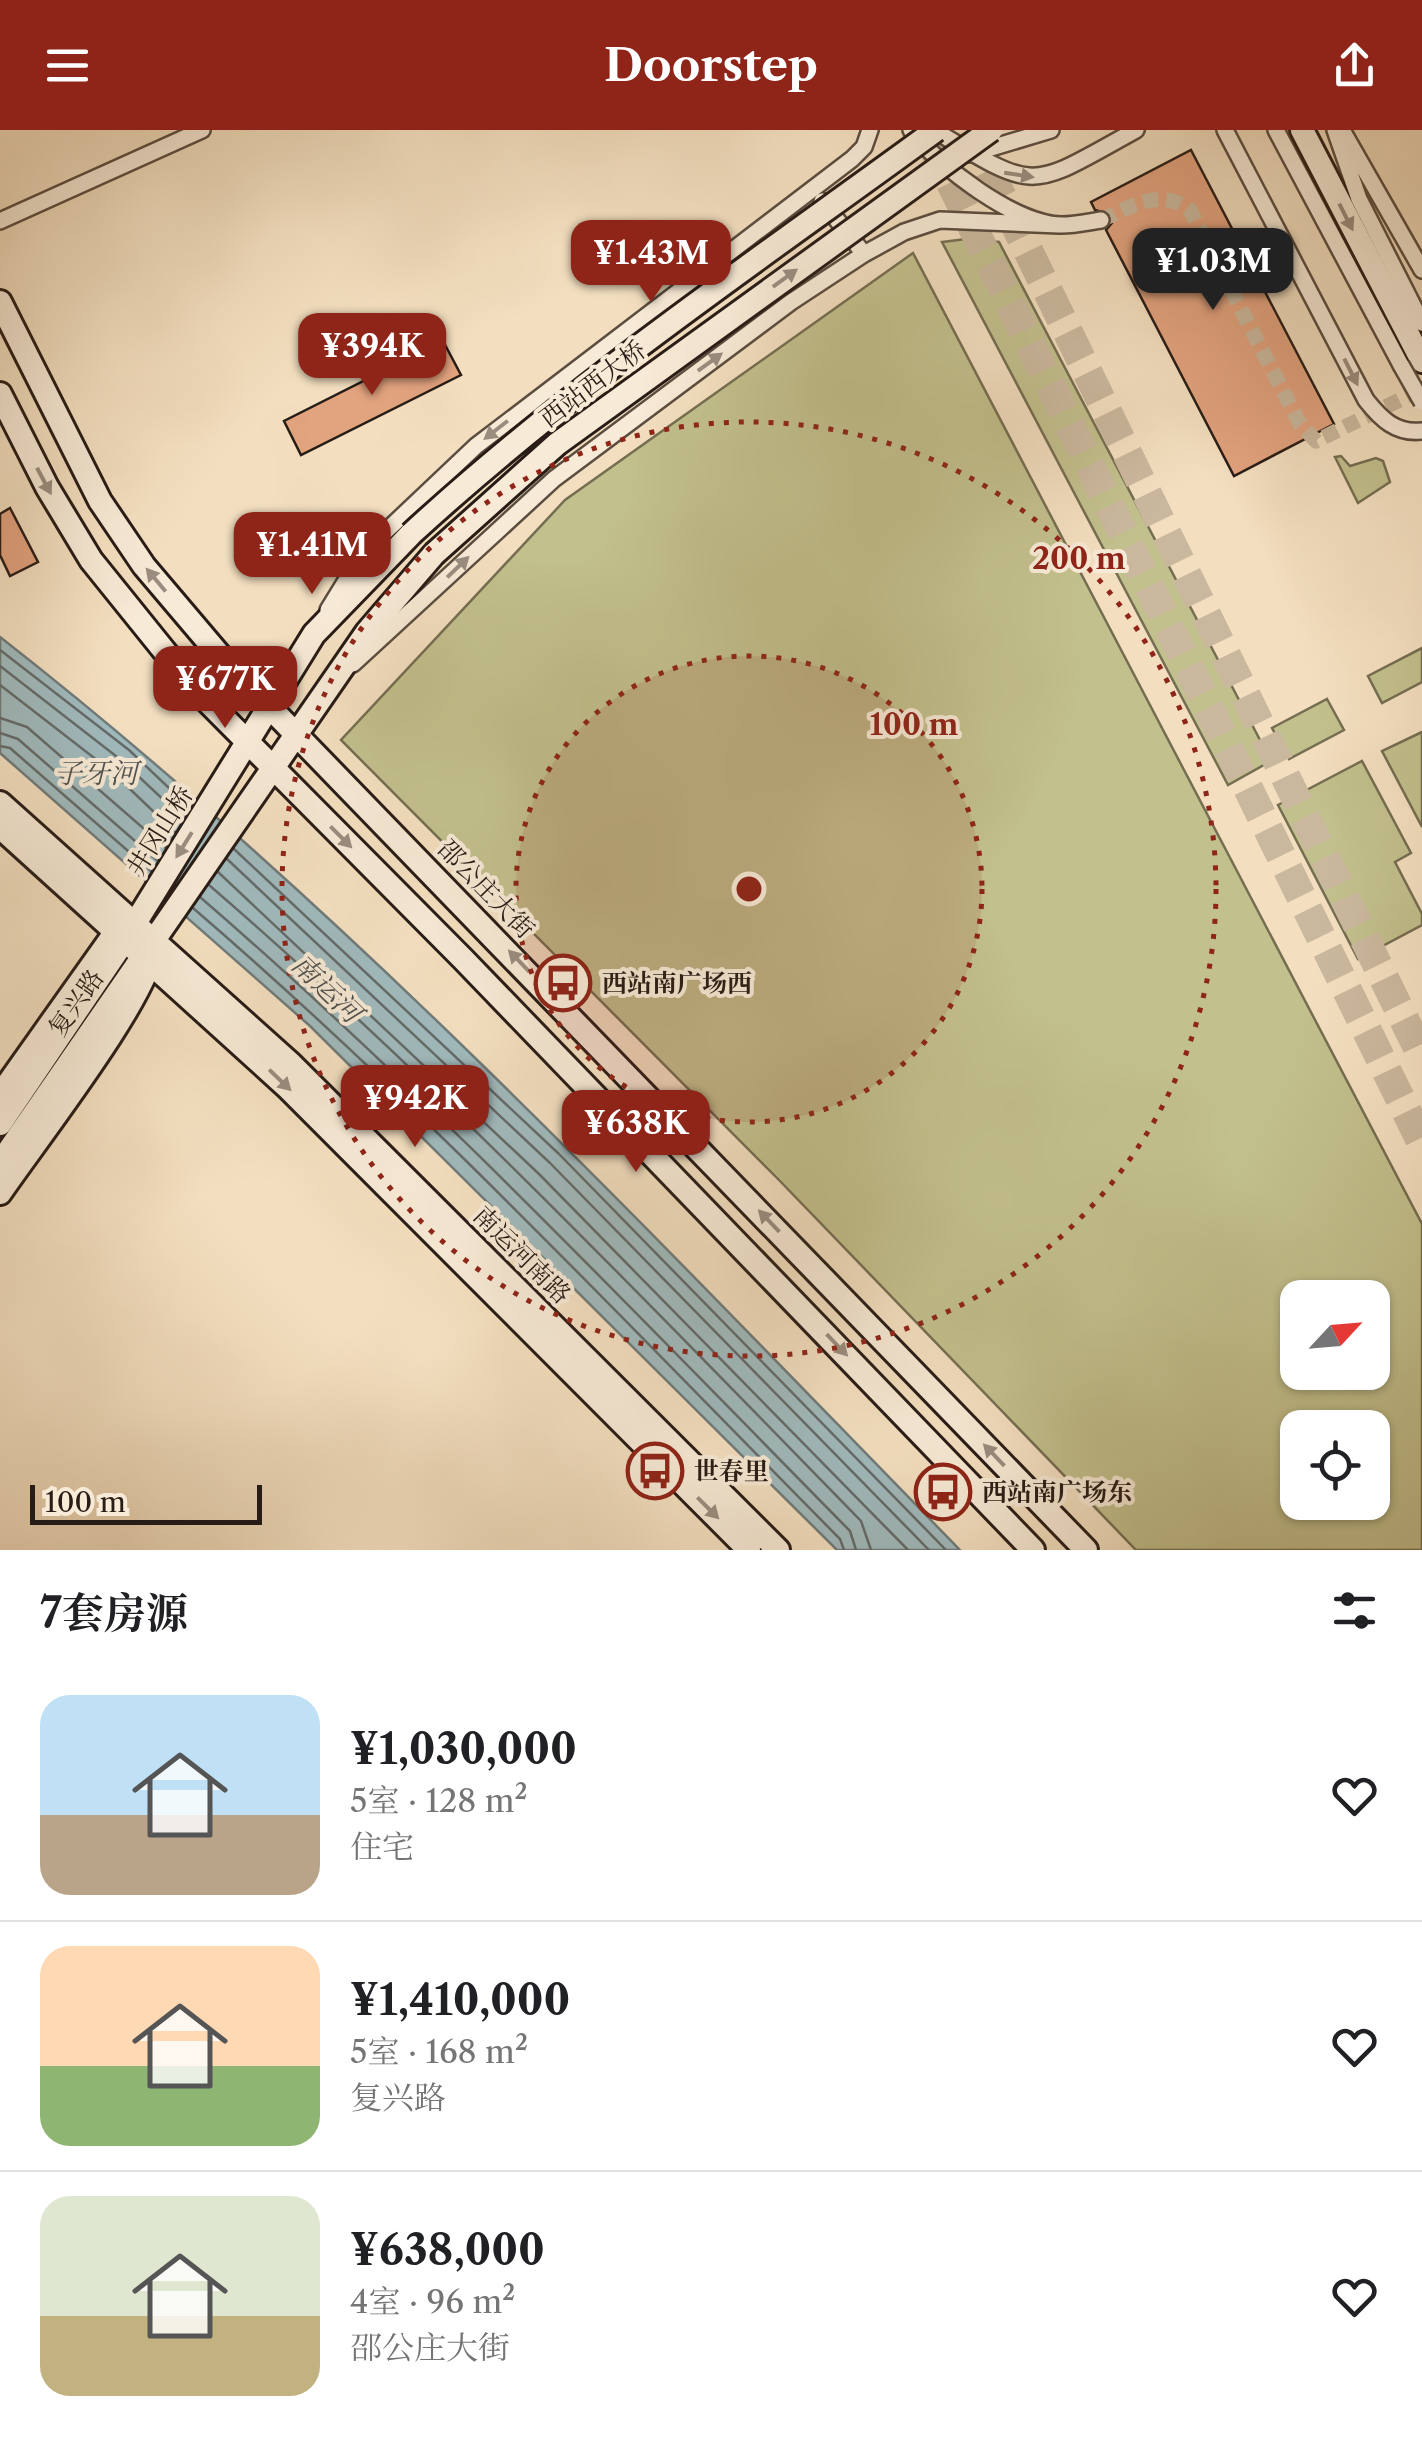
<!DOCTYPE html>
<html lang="zh">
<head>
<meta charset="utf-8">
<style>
  body { margin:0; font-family:"Libre Caslon Text","Noto Serif SC",serif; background:#f6f6f6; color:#202124; height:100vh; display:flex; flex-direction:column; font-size:38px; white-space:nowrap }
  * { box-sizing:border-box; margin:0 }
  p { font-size:32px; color:#757577 }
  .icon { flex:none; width:55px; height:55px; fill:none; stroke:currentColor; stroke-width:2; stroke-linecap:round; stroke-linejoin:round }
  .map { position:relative; height:1420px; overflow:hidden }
  .sheet { display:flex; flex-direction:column; background:#fff; flex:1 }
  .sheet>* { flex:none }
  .needle { width:65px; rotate:64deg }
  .tools { position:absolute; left:1280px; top:1150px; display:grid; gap:20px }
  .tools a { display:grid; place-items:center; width:110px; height:110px; border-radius:20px; background:#fff; box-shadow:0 2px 8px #0004; font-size:50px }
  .scale { position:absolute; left:30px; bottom:25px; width:232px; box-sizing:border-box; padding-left:10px; border:5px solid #281c16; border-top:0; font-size:28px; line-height:35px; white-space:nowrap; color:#281c16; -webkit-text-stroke:8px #f7ead6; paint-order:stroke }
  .price { position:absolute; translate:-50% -85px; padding:0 22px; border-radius:20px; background:#8f2418; color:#fff; font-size:32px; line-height:65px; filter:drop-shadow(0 2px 5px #0008) }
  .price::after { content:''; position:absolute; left:50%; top:60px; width:30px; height:22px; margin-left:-15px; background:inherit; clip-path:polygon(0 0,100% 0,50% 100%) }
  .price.current { background:#222; color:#fff }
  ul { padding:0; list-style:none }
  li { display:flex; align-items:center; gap:30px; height:250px; padding:0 40px }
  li+li { border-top:2px solid #e0e0e0 }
  li span { display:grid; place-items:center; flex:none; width:280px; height:200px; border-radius:30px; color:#555 }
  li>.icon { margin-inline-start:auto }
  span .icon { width:120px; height:120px; fill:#fffc; stroke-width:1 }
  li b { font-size:42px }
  h2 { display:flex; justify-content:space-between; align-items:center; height:120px; padding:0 40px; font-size:42px }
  header { display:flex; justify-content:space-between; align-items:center; height:130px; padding:0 40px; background:#8f2418; color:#fff; font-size:45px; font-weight:700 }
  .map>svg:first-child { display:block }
</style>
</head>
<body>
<header><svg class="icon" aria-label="menu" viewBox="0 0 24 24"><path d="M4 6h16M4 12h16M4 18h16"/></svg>Doorstep<svg class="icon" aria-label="share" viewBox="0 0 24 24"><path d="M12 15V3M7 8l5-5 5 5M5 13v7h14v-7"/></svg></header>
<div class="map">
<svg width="1422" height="1420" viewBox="0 0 1422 1420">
  <rect width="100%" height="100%" fill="#f3dfc0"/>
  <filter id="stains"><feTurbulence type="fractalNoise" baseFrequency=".002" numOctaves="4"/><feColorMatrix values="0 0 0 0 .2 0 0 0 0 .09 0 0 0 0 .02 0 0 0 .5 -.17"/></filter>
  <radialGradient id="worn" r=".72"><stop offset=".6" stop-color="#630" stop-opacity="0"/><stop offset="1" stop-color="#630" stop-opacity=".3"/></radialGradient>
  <path fill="#c2c08d" stroke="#756e52" stroke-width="2.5" fill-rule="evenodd" d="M966,109L999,112L1271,631L1228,655L942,112Z
    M913,123L1422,1094V1420H1136L778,1049L341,610L565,370ZM1298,1168H1372V1242H1298ZM1298,1298H1372V1372H1298Z
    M1341,326L1350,336L1376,328L1383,331L1390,352L1358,373L1335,327Z
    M1422,518V552L1382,573L1368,546Z
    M1327,569L1344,600L1289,629L1272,598Z
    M1422,602V697L1382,621Z
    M1362,631L1411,723L1395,732L1422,784V795L1358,829L1278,675Z"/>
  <path fill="#a0babd" stroke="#707b7a" stroke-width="2.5" d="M0,507C348,779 652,1105 960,1420H837L310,896L0,623Z"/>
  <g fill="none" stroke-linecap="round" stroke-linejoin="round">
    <path stroke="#646b6a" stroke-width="2.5" d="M0,520L129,620L190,678
      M0,536L121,630L184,689
      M0,555L111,641L175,702
      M0,588L27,597L166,718
      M0,603L18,609L158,731
      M0,616L10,618L151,741
      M234,719L559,1024L946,1420
      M227,729L550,1033L929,1420
      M218,742L539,1044L908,1420
      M209,755C437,952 650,1175 861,1391L871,1420
      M200,767C429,965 638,1186 850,1401L856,1420
      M193,778C421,974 628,1195 840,1409L844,1420"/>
  </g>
  <path fill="#e2a37f" stroke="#281c16" stroke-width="2.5" d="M1191,20L1334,294L1234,346L1106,100L1112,93L1110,84L1095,80L1091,72Z
    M443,211L461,245L301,325L284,291Z
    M10,378L38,432L10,446L0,425V384Z"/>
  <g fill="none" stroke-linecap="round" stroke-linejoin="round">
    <path stroke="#cab89e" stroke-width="15" stroke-dasharray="15 8" stroke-linecap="butt" d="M1101,90C1131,77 1160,57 1190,80L1300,294L1316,311L1422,259"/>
    <path stroke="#cab89e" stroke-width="30" stroke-dasharray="30 15" stroke-linecap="butt" d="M969,0L1422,926
      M931,12L1422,1013"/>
    <g stroke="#5b4d40" stroke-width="20">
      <path id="street" d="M911,0C938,36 1016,95 1062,95C1074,95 1088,92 1101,90
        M934,0C1039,64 1029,59 1136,0
        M1225,0L1366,270C1381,289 1396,304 1422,301
        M1276,0L1401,235
        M1335,0L1359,69L1422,193
        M1342,0L1422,140
        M971,24L1051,0
        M822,71L864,124
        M0,91L202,0
        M328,480L363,423L476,316L852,29L864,17L870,0
        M353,534L554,349L791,172L864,124L904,102L940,90L1059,95"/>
    </g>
    <g stroke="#281c16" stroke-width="28">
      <path id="secondary" d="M1302,0L1422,231
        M0,172L100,371L144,436L222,528L1086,1420
        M0,264L47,357L91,430L195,559L463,829L1033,1420
        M0,673L291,934L778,1420
        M0,697L287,957L749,1420
        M0,965L112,807
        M0,994L126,808L314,504L411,404
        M0,1033L367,502L434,424
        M0,1063C31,1017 152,862 153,818"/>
    </g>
    <use href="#street" stroke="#f7ead6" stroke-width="15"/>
    <use href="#secondary" stroke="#f7ead6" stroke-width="22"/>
    <g stroke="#5b4d40" stroke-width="20" stroke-linecap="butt">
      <path id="street-bridge" d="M1401,235L1422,272"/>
    </g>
    <g stroke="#281c16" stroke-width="28" stroke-linecap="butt">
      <path id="secondary-bridge" d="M411,404C574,254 757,131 936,0
        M434,424L557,314L991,0"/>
    </g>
    <use href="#street-bridge" stroke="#f7ead6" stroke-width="15"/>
    <use href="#secondary-bridge" stroke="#f7ead6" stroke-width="22"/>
  </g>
  <defs><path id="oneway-solid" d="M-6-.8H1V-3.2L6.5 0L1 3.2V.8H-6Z" transform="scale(2.5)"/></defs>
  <g fill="#9a8d80">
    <use href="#oneway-solid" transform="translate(1019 45) rotate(9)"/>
    <use href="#oneway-solid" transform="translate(1346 87) rotate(63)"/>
    <use href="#oneway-solid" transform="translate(785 148) rotate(-36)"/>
    <use href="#oneway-solid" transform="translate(710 232) rotate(-36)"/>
    <use href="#oneway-solid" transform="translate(1351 242) rotate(63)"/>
    <use href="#oneway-solid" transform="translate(496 300) rotate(142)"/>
    <use href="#oneway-solid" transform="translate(44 351) rotate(62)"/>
    <use href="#oneway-solid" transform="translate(458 437) rotate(-44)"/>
    <use href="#oneway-solid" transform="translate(156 450) rotate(-130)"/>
    <use href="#oneway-solid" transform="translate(341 707) rotate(45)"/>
    <use href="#oneway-solid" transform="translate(184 715) rotate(122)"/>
    <use href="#oneway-solid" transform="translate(519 831) rotate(-134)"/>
    <use href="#oneway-solid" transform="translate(280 950) rotate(44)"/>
    <use href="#oneway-solid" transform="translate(769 1091) rotate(-134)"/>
    <use href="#oneway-solid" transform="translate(837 1215) rotate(46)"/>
    <use href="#oneway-solid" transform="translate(994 1325) rotate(-134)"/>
    <use href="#oneway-solid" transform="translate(708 1378) rotate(45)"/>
  </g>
  <circle cx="749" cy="759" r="233" fill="#8f2418" fill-opacity=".12"/>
  <g fill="none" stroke="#8f2418" stroke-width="5" stroke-dasharray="5 10">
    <circle cx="749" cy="759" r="233"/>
    <circle cx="749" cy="759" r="467"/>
  </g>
  <defs>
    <g id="bus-ring" transform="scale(2.875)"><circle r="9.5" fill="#f7ead6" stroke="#8f2418" stroke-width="1.5"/><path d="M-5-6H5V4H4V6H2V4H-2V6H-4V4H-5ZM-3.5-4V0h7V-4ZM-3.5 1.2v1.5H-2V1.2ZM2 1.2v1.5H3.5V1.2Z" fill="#8f2418"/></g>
  </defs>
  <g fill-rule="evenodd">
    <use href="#bus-ring" x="563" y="853"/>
    <use href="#bus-ring" x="655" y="1341"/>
    <use href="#bus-ring" x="943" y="1362"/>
  </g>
  <g text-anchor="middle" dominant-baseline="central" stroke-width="8" stroke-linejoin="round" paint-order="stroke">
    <g font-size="25" fill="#281c16" stroke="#f7ead6">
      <text transform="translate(593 254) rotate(-37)">西站西大桥</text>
      <text transform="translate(160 701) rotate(-58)">井冈山桥</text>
      <text transform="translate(486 759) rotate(46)">邵公庄大街</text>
      <text transform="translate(76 873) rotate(-55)">复兴路</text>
      <text transform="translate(522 1125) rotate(45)">南运河南路</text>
    </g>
    <g font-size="25" font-weight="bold" fill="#281c16" stroke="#f7ead6" text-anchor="start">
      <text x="602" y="853">西站南广场西</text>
      <text x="694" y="1341">世春里</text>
      <text x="982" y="1362">西站南广场东</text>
    </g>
    <g font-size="28" font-style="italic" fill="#525350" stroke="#f7ead6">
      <text x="96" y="643">子牙河</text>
      <text transform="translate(327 858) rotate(44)">南运河</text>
    </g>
  </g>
  <circle cx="749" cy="759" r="15" fill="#8f2418" stroke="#f7ead6" stroke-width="5"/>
  <g font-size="30" text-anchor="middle" font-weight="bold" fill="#8f2418" stroke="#f7ead6" stroke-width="8" stroke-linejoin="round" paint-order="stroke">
    <text x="1079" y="439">200 m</text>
    <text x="914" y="605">100 m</text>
  </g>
  <rect width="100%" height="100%" filter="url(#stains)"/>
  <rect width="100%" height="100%" fill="url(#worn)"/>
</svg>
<div class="tools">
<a><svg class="needle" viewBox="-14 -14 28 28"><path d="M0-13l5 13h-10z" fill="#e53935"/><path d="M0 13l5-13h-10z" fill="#757577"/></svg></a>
<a><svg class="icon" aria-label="locate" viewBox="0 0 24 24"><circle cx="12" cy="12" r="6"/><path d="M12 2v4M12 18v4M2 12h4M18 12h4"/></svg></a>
</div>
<div class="scale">100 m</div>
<b class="price" style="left:651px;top:175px">¥1.43M</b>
<b class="price current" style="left:1213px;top:183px">¥1.03M</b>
<b class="price" style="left:372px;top:268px">¥394K</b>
<b class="price" style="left:312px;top:467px">¥1.41M</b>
<b class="price" style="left:225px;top:601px">¥677K</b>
<b class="price" style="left:415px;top:1020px">¥942K</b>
<b class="price" style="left:636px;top:1045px">¥638K</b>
</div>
<section class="sheet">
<h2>7套房源<svg class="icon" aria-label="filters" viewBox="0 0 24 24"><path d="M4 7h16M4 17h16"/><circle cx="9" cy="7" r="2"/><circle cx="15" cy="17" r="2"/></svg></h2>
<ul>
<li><span style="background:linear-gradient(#bfe0f5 60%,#b9a48a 0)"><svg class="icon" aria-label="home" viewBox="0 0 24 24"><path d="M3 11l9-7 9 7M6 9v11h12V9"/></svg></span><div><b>¥1,030,000</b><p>5室 · 128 m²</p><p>住宅</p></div><svg class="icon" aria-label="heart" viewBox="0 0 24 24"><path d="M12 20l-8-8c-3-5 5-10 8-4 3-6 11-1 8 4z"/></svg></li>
<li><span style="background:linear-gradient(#ffd9b3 60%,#8fb573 0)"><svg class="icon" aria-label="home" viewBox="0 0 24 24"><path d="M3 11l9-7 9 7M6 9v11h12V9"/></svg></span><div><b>¥1,410,000</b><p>5室 · 168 m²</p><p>复兴路</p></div><svg class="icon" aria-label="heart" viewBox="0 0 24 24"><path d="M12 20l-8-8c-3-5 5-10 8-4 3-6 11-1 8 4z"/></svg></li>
<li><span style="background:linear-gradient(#dfe7d0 60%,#c2b280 0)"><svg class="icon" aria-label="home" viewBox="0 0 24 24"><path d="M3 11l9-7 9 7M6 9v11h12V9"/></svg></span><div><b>¥638,000</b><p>4室 · 96 m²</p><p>邵公庄大街</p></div><svg class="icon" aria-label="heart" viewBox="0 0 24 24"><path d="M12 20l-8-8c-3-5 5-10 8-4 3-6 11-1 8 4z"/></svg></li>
</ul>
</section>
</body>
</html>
